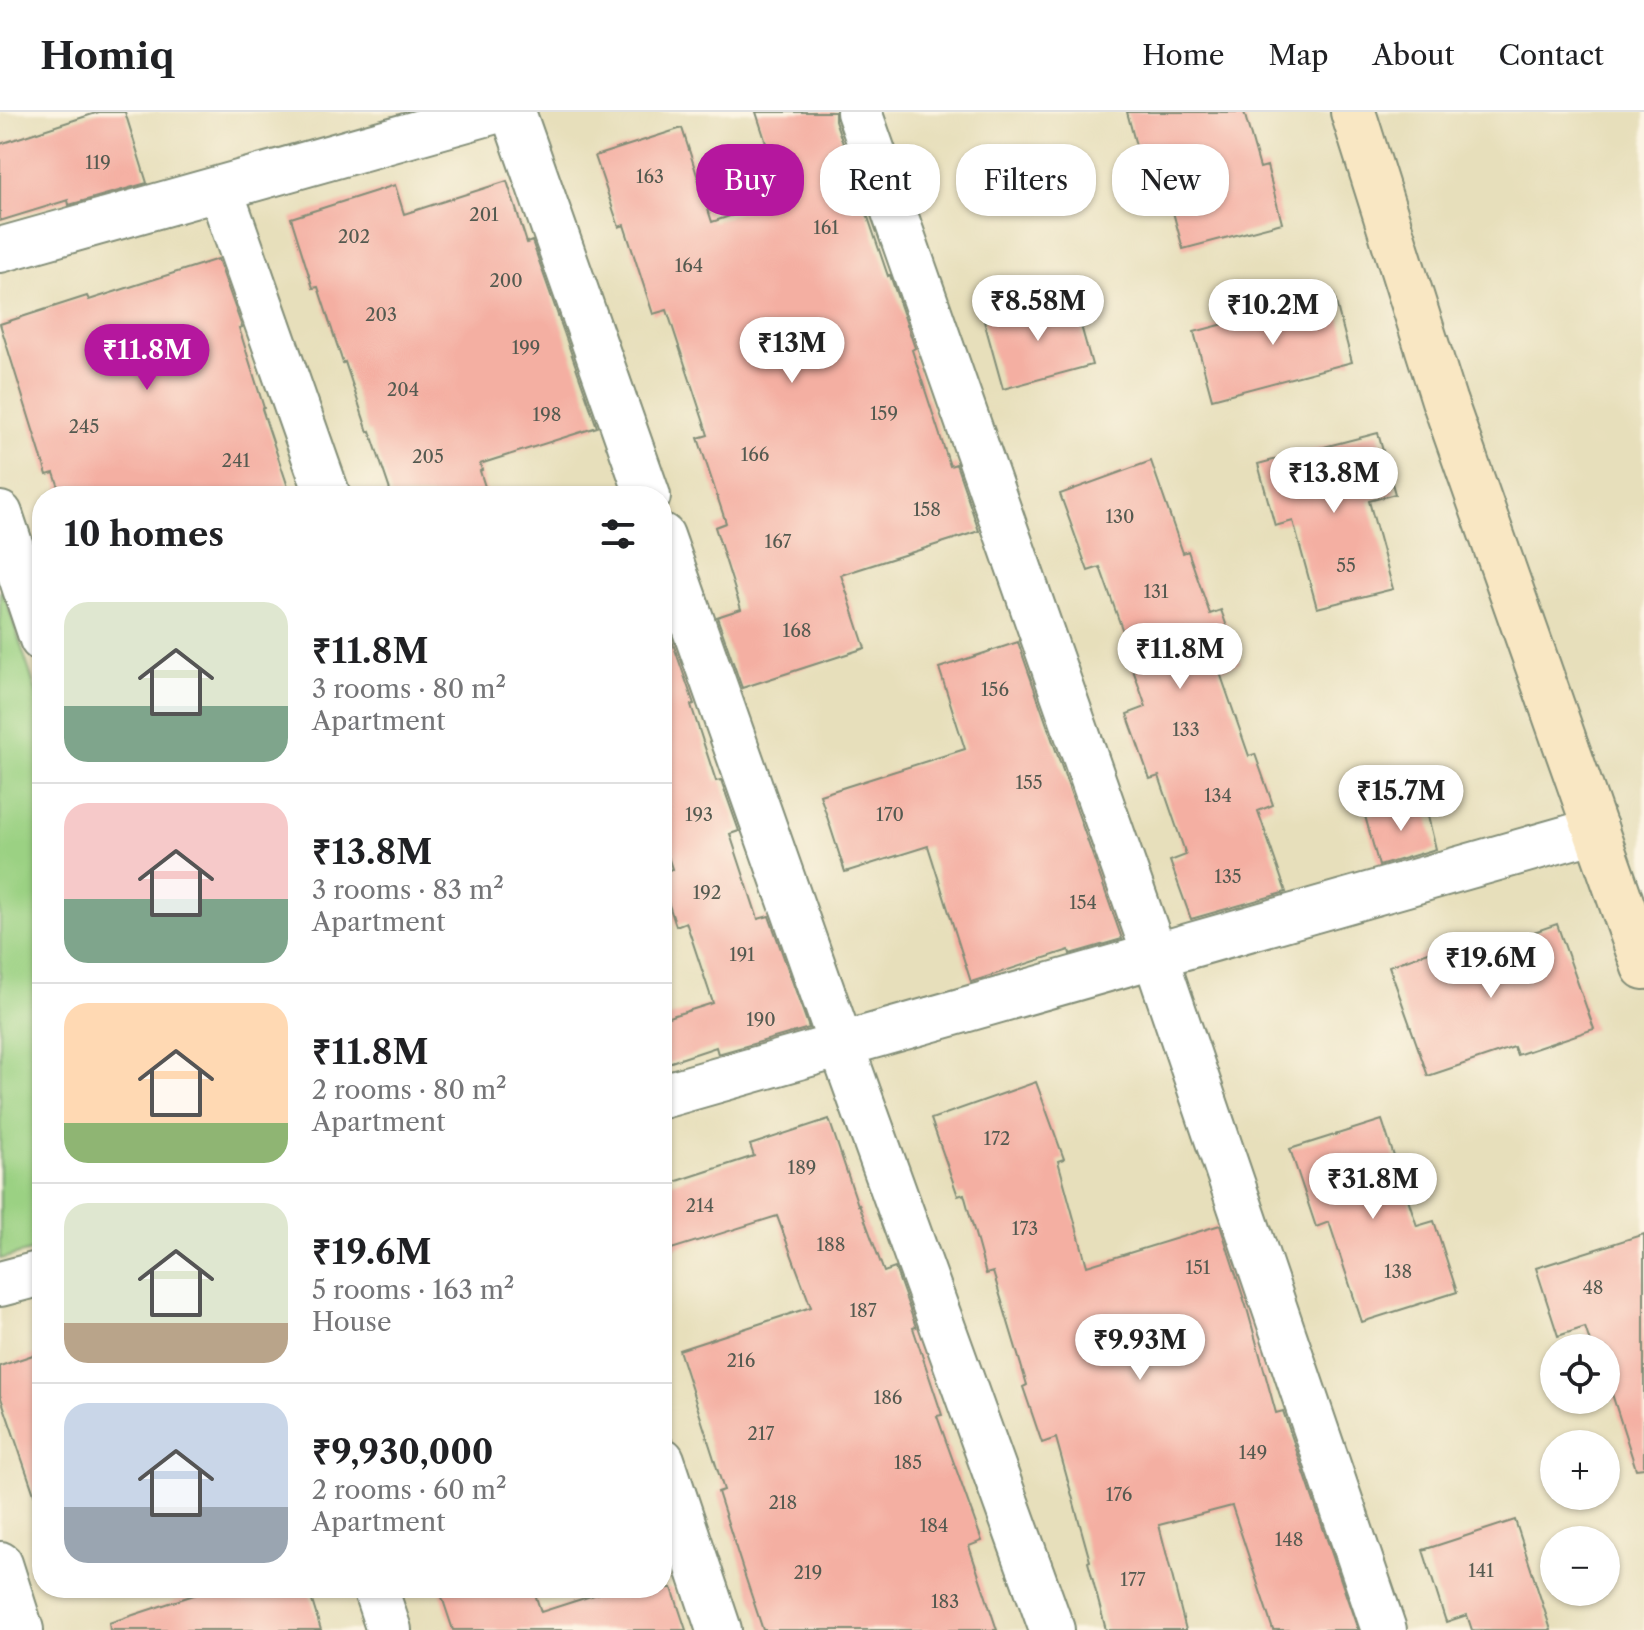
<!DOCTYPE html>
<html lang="en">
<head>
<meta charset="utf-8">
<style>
  body { margin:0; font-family:"Libre Caslon Text",serif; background:#f2f2f2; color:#202124; height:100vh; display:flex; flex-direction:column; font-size:30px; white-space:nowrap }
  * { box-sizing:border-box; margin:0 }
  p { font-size:26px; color:#757577 }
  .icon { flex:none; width:44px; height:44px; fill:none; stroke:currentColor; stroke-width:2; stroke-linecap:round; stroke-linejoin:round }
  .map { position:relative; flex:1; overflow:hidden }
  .sheet { position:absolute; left:32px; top:374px; width:640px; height:1112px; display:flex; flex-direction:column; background:#fff; border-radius:32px; box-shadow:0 2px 6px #0004 }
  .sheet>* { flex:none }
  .top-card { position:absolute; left:696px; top:32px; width:760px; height:72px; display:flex; gap:16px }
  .tools { position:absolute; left:1540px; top:1222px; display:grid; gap:16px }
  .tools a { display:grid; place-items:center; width:80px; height:80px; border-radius:50%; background:#fff; box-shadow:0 2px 6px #0004; font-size:40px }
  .price { position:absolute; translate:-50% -68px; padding:0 18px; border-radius:28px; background:#fff; color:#222; font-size:26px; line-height:52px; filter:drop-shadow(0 2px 4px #0008) }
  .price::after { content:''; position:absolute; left:50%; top:48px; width:24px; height:18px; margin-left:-12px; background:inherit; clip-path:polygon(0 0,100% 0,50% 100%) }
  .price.active { background:#b5179e; color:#fff }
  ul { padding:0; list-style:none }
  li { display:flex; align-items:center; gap:24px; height:200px; padding:0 32px }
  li+li { border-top:2px solid #e0e0e0 }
  li span { display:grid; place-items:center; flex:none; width:224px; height:160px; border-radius:24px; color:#555 }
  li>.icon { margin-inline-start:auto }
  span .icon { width:96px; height:96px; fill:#fffc; stroke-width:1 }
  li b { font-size:34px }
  h2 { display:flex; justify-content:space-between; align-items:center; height:96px; padding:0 32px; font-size:34px }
  .tag { padding:0 28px; border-radius:32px; background:#fff; box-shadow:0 2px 6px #0004; font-size:28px; line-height:72px }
  .tag.active { background:#b5179e; color:#fff }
  header { display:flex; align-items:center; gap:48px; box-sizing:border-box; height:112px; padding:0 40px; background:#fff; border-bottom:2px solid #e0e0e0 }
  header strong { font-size:38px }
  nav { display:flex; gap:44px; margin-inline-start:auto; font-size:28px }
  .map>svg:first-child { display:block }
</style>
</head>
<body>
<header>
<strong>Homiq</strong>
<nav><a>Home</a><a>Map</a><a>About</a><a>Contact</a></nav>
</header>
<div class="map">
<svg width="1644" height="1518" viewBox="0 0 1644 1518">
  <rect width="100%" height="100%" fill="#fcf5e5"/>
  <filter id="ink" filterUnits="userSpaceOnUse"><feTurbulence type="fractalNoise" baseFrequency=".0125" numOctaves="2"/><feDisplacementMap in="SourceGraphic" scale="16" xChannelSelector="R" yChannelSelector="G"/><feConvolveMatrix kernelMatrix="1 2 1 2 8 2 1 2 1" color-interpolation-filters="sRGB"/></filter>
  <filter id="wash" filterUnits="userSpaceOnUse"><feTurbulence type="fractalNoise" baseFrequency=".006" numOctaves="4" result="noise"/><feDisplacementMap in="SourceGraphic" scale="32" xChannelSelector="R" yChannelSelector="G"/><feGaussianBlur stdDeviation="1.8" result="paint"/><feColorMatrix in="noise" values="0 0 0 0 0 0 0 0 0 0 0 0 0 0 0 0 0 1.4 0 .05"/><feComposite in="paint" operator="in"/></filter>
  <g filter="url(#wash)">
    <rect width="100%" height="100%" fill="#e7dfbb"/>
    <path fill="#9bd183" stroke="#5d875c" stroke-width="2" d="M3,479L42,597V1136L0,1147V480Z"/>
    <g id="blocks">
      <path fill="#f4afa2" d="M99,0H125L147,71L69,93L68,88L0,109V32Z
        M756,0H835V8L888,164L890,163L915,236L912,238L950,354L956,352L979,419L841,463L865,536L742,576L717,505L741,497L715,415L726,411L698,326L708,323L667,198L653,202L624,113L619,115L595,44L682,16L712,110L784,86Z
        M1127,0H1244L1260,56L1267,54L1282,111L1183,137L1160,52L1142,56Z
        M507,69L527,131L532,129L597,315L480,352L482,358L480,359L488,384H392L370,319L368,320L345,250L343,251L318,175L313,176L291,106L395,73L404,102Z
        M218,147L242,215L239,216L264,296L262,297L291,384H62L54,361L47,363L0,212L87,184L89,188Z
        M1334,183L1352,250L1212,287L1194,220Z
        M1073,185L1092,253L1003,277L984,209Z
        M1378,321L1395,382L1369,389L1393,477L1317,496L1293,409L1275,414L1258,352Z
        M1151,349L1183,441L1188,439L1210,502L1221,498L1240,551L1219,558L1249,644L1255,642L1273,693L1258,699L1286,780L1191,807L1170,749L1186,743L1159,664L1150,667L1127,602L1146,595L1124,532L1127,531L1100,455L1088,459L1060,382Z
        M669,520L694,592L691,593L716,669L721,668L739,719L730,722L758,807L769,804L809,916L718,942L716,935L662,953V907L713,891L686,810L676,814L662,772V760L672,757L662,725V522Z
        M1018,530L1122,827L1070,842L1069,838L971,870L928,734L845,760L820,683L965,637L939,556Z
        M1424,688L1436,737L1379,754L1365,704Z
        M1557,812L1594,917L1517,943L1514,935L1428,964L1389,854L1451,832L1456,847Z
        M1036,970L1064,1047L1058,1049L1087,1154L1220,1113L1248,1200L1276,1301L1283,1299L1358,1518H1273L1232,1394L1159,1413L1186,1518H1106L1088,1450L1090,1449L1056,1326L1042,1331L1023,1275L1027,1273L993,1160L986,1162L964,1082L958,1084L931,1007Z
        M829,1007L858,1093L859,1092L884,1160L895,1156L916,1215L913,1216L942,1303L937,1304L982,1429L969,1434L997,1518H763L744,1461L718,1380L724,1378L679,1238L811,1195L777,1104L662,1140V1074L754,1044L750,1033Z
        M1382,1008L1417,1114L1434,1109L1457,1180L1362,1210L1329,1110L1316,1115L1290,1037Z
        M1644,1122V1356L1636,1357L1606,1263V1236H1592L1585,1215L1558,1224L1536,1156Z
        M42,1240V1387L36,1388L0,1283V1254Z
        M1515,1408L1551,1518H1472L1467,1503L1446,1510L1423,1438Z
        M215,1476H308L321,1518H110L109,1511Z
        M439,1476H533L541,1500L616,1476H672L686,1518H453Z"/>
    </g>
  </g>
  <g filter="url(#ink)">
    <use href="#blocks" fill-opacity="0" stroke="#838e78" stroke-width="2"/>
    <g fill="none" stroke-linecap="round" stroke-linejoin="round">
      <g stroke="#838e78" stroke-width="48">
        <path id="street" d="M513,0L648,384
          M859,0L1155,844L1384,1518
          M220,77L328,384
          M0,138L492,0
          M0,402L42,527
          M662,424L841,933L1052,1518
          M662,984L1596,718
          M0,1172L42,1161
          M662,1348L719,1518
          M0,1452L21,1518
          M375,1476L389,1518"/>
      </g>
      <g stroke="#838e78" stroke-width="48">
        <path id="secondary" d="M1353,0L1444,288L1644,855"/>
      </g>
      <use href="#street" stroke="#fff" stroke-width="44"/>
      <use href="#secondary" stroke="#f9e7c3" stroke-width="44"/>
    </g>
  </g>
  <g text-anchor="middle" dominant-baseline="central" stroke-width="6" stroke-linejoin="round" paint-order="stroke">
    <g font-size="18" fill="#545a50">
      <text x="98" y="51">119</text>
      <text x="650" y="65">163</text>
      <text x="484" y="103">201</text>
      <text x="826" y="116">161</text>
      <text x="354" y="125">202</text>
      <text x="689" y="154">164</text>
      <text x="506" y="169">200</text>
      <text x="381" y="203">203</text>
      <text x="526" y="236">199</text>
      <text x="403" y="278">204</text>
      <text x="884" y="302">159</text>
      <text x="547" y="303">198</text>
      <text x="84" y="315">245</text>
      <text x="755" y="343">166</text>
      <text x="428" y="345">205</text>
      <text x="236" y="349">241</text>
      <text x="927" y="398">158</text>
      <text x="1120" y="405">130</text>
      <text x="778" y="430">167</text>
      <text x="1346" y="454">55</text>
      <text x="1156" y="480">131</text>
      <text x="797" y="519">168</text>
      <text x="995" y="578">156</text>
      <text x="1186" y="618">133</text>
      <text x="1029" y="671">155</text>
      <text x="1218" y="684">134</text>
      <text x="699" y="703">193</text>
      <text x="890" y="703">170</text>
      <text x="1228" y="765">135</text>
      <text x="707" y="781">192</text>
      <text x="1083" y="791">154</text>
      <text x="742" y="843">191</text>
      <text x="761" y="908">190</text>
      <text x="997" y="1027">172</text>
      <text x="802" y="1056">189</text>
      <text x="700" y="1094">214</text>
      <text x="1025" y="1117">173</text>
      <text x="831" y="1133">188</text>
      <text x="1198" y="1156">151</text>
      <text x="1398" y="1160">138</text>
      <text x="1593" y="1176">48</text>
      <text x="863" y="1199">187</text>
      <text x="741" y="1249">216</text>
      <text x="888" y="1286">186</text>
      <text x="761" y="1322">217</text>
      <text x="1253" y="1341">149</text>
      <text x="908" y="1351">185</text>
      <text x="1119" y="1383">176</text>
      <text x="783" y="1391">218</text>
      <text x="934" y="1414">184</text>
      <text x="1289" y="1428">148</text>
      <text x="1481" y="1459">141</text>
      <text x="808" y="1461">219</text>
      <text x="1133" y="1468">177</text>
      <text x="945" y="1490">183</text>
    </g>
  </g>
</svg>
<div class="tools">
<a><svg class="icon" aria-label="locate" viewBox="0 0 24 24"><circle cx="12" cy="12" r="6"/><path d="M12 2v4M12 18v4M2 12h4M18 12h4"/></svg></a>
<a>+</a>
<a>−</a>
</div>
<b class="price" style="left:1038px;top:231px">₹8.58M</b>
<b class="price" style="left:1273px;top:235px">₹10.2M</b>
<b class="price" style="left:792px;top:273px">₹13M</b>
<b class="price active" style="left:147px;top:280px">₹11.8M</b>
<b class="price" style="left:1334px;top:403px">₹13.8M</b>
<b class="price" style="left:1180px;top:579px">₹11.8M</b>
<b class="price" style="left:1401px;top:721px">₹15.7M</b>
<b class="price" style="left:1491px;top:888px">₹19.6M</b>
<b class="price" style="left:1373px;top:1109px">₹31.8M</b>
<b class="price" style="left:1140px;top:1270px">₹9.93M</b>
<div class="top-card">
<a class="tag active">Buy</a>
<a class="tag">Rent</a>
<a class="tag">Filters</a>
<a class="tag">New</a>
</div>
<section class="sheet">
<h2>10 homes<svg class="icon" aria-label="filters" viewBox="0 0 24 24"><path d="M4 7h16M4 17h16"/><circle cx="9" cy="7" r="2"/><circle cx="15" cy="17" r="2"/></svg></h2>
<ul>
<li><span style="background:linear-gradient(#dfe7d0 65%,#7fa58c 0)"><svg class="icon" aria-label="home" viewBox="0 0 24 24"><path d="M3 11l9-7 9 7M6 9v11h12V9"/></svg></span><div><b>₹11.8M</b><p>3 rooms · 80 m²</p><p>Apartment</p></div></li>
<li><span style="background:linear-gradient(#f6c9c9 60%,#7fa58c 0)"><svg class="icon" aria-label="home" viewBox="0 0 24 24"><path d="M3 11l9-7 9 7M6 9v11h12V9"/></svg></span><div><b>₹13.8M</b><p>3 rooms · 83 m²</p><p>Apartment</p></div></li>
<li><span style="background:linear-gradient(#ffd9b3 75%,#8fb573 0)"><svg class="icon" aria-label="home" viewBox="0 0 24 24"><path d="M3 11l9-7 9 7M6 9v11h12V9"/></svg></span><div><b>₹11.8M</b><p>2 rooms · 80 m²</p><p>Apartment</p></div></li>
<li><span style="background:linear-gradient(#dfe7d0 75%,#b9a48a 0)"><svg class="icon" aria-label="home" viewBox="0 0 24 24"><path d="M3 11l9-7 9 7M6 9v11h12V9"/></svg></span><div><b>₹19.6M</b><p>5 rooms · 163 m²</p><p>House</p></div></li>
<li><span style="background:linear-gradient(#c9d6e8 65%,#9aa5b1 0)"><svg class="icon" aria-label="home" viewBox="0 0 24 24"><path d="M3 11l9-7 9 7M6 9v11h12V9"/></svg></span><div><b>₹9,930,000</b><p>2 rooms · 60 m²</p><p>Apartment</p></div></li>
</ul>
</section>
</div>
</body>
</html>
